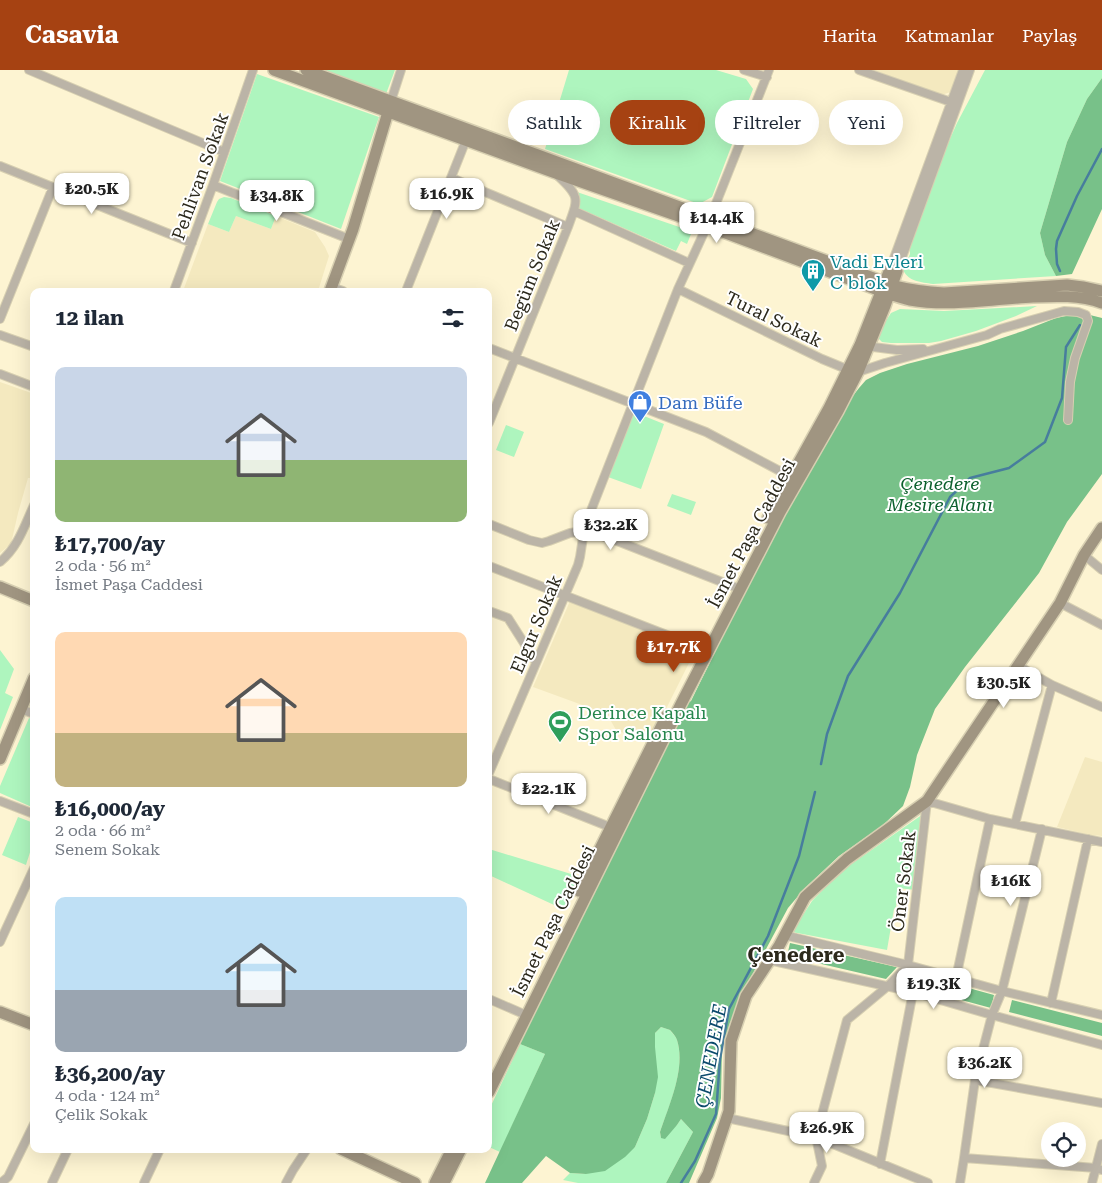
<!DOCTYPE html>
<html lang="tr">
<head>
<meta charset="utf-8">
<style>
  body { margin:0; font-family:"Roboto Serif",serif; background:#f6f6f7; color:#1f2937; height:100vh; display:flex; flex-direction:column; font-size:19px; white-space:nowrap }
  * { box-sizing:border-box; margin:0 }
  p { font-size:16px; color:#747a83 }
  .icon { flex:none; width:28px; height:28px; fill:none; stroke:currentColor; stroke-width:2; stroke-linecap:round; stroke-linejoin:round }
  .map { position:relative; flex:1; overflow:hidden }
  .drawer { position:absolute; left:30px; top:218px; width:462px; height:865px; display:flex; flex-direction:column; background:#fff; border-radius:10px; box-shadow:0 5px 20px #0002 }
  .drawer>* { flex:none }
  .top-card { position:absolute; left:508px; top:30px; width:475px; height:45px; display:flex; gap:10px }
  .fabs { position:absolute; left:1041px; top:1052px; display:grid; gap:10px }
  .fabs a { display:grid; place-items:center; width:45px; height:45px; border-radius:50%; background:#fff; box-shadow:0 5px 20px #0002; font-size:25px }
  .price { position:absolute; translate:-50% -42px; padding:0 11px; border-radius:10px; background:#fff; color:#222; font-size:16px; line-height:32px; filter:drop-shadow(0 1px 2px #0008) }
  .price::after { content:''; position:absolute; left:50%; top:30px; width:15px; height:11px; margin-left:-8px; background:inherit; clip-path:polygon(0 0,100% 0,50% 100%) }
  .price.current { background:#a64212; color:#fff }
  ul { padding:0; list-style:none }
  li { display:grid; align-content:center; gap:10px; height:265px; padding:0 25px }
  li span { display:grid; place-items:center; height:155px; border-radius:10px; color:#555 }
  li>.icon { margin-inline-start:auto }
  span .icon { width:90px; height:90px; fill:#fffc; stroke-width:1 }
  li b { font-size:21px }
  h2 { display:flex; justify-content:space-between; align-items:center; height:60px; padding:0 25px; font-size:21px }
  .tag { padding:0 18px; border-radius:22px; background:#fff; box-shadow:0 5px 20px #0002; font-size:18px; line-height:45px }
  .tag.current { background:#a64212; color:#fff }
  header { display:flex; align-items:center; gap:30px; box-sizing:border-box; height:70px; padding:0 25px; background:#a64212; color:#fff }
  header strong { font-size:24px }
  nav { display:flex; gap:28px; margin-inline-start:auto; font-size:18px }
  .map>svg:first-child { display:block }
</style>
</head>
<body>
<header>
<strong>Casavia</strong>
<nav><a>Harita</a><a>Katmanlar</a><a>Paylaş</a></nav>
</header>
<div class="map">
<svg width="1102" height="1113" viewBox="0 0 1102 1113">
  <rect width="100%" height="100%" fill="#fdf4d2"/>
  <path fill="#f4e9bf" d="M874,0H961L954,21L941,25Z
    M236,146L271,159L276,146L315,162L325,177L329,186L318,221H183L208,154L229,162Z
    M0,312L34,324V408H28L18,443L11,474L0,483Z
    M570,531L692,577L694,583L649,673L616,660L607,644L533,617Z
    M1085,687L1102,692V766L1091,765L1057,757Z"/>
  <path fill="#aef5be" d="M321,0H395L386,24Z
    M569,0H716L746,9L753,19L712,127L699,134L545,79Z
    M985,0H1102V8L1087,29L1067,72L1040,163L1045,185L1056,206L933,214C921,212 909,212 903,200L910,184L909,173L939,94L957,53Z
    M257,4L379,47L341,159L220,111Z
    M577,122L688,160L690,162L691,164L687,174L681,171L676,181L578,138L579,129Z
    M224,127L231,128L276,146L271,159L236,146L229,162L208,154L217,132L219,129Z
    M1037,236L1016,246L976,261L941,271L929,273H891L882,272L878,268L882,257L891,243L900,239L944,241Z
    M634,342L664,354L641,419L608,407Z
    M506,355L524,362L514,387L496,380Z
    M672,424L696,432L691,445L667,436Z
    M0,580L14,599L5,623L13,627L0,660Z
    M29,648L34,650V738L0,723V716Z
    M926,742L915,820L898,818L896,837L894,839L887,880L792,862L812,831L840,802Z
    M18,747L31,752C37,766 30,782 26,795L2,785Z
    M489,779L581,807L565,840L489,805Z
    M661,957L670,960C672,963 676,966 677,970C686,998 669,1036 660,1062L661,1068L677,1055L681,1049L693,1062L666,1113H578L563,1110L570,1103L586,1104L635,1077L647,1049L655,1023V963Z
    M520,974L545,984L500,1082L489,1077V1040Z"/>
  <path fill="#78c189" d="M1102,8V139L1072,204L1056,206L1045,185L1040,163L1067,72L1087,29Z
    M1071,245H1090L1102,248V404L1067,452L1039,503L965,597L935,639L917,685L910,717L903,736L882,756L839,786L805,818L788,838L744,920L730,953L722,978L721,1028L717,1048L689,1113H666L693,1062L681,1049L677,1055L665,1069L661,1068L660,1062C669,1035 686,998 677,970C676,967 673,963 670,960L661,957L655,963V977L658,1007L655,1023L647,1049L635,1077L625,1087L605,1101L586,1104L570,1103L546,1086L522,1113H485L545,984L520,974L545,919L686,634L691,631L783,444L849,331L859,318L866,310L880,303L907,294L978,276L1023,261L1056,248Z
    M790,873L897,897L886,909L787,886Z
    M914,903L994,925L991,938L906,915Z
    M1012,930L1102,953V966L1009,942Z"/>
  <path fill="#53a1d4" stroke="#477d9d" d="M655,42L676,49L674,59L651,53Z"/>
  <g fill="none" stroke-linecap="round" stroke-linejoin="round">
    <path stroke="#477d9d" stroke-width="2.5" d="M1060,201L1057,194L1056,179L1057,171L1077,126L1102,79
      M821,694L827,664L848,606L900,523L950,427L970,408L1009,398L1045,372L1062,328L1066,277L1080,255
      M681,1113L695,1091L716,1044L720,989L729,939L768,866L799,786L815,722"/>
    <g stroke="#d7cfb1" stroke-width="10">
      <path id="street" d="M29,0L224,82
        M744,0L767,7
        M859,0L951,32H956
        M390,34L401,0
        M0,96L192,173
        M452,108L568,157
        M213,115L349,169
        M574,141L689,193
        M890,199L963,0
        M897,201L970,0
        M331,217L343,221
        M678,219L822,289L844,298L858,302L885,293L987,265L1000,259L1064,241L1078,242L1086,245L1088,251L1075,288L1070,312L1068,350
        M174,221L213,115L253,0
        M406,221L466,70
        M0,249L53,117
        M0,265L34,277
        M865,276L897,280L923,279
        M489,278L706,362L795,409
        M0,304L34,317
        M489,353L568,157C578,129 581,127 558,106
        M489,454L529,470L542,473L549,471L570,463L584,461L612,469L740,519
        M1084,485L1102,500
        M0,492C18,477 24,457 34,435
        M489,496L708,581
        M1060,533L1102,555
        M489,541L508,548L536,592
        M1017,595L1052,615L1102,637
        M21,639L34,644
        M489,703L578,495L580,487L584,461L592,438L678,219L707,156L769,0
        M489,709L615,759
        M0,731L34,744
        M1015,754L1052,615
        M784,865L908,895L1002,921L1102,945
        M0,872L34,798
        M769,890L913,922L992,945L1102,975
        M956,908L990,749
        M489,929L526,945
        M1051,933L1088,769
        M975,1010L1102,1033
        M727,1048L816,1067L928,1113
        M964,1088L1096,1098L1102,1100
        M880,1094L913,922
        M1,1113L8,1107L34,1054
        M52,1113L68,1079
        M144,1113L160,1079
        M286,1113L293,1100L307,1079
        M814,1113L822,1096L816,1067L847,950L888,916L908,895L927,731L990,749L1102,772
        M960,1113L964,1088L975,1010L992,945L1002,921L1042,759
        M1092,1113L1102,1074"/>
    </g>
    <g stroke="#d7cfb1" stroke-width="14">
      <path id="secondary" d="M274,0L553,102L707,156L881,221C890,224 900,228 910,230C950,237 993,229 1033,227C1056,226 1080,225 1102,233
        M306,0L895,216C911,220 927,222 944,223L1067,215L1083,217L1102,221
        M330,221L353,159L388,42
        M768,448L829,338L860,275L890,199
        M0,517L34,531
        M0,689L34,608
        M579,821L667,645
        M0,942L34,955
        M489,1022L681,634L780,442L838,341L858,302L885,236L897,201
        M341,1079L415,1113
        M435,1113L452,1079
        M444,1113L461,1079
        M703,1113L708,1104L729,1041L731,971L746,926L779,876L805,827L847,789L927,731L1060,533L1084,485L1102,458"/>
    </g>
    <use href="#street" stroke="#bbb4a7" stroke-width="8"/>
    <use href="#secondary" stroke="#a09581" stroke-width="11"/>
  </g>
  <defs>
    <g id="building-pin" transform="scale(1.25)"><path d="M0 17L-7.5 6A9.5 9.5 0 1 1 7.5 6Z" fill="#0f9aa8" stroke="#fff"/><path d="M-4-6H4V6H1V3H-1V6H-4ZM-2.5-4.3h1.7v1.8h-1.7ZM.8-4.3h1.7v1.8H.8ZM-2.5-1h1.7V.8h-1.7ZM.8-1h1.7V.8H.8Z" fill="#fff"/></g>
    <g id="shop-pin" transform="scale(1.25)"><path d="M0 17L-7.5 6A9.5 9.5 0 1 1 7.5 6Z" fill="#3f7fe0" stroke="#fff"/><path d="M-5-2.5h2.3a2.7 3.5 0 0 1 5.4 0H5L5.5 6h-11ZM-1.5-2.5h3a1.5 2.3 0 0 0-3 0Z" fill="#fff"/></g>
    <g id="stadium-pin" transform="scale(1.25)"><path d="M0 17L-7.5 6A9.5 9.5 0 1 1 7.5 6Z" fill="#2e9e5b" stroke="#fff"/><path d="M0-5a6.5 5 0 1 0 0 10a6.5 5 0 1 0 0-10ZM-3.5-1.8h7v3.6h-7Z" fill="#fff"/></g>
  </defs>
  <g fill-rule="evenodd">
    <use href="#building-pin" x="813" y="201"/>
    <use href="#shop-pin" x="640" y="332"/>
    <use href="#stadium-pin" x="560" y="652"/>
  </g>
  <g text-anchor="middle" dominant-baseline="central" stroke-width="4" stroke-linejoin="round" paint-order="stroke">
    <g font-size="18" fill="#2c291c" stroke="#fff">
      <text transform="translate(200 106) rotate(-70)">Pehlivan Sokak</text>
      <text transform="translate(532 205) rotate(-68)">Begüm Sokak</text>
      <text transform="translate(774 249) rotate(26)">Tural Sokak</text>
      <text transform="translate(751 463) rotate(-62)">İsmet Paşa Caddesi</text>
      <text transform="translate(536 554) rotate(-67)">Elgur Sokak</text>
      <text transform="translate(903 811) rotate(-83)">Öner Sokak</text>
      <text transform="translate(553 851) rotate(-64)">İsmet Paşa Caddesi</text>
    </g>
    <g font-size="18" fill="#0d838f" stroke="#fff" text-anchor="start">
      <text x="830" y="191">Vadi Evleri<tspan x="830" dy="21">C blok</tspan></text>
    </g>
    <g font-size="18" fill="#366cbe" stroke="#fff" text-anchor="start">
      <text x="658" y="332">Dam Büfe</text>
    </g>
    <g font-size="18" font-style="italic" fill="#0b602d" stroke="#fff">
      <text x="940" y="413">Çenedere<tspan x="940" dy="21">Mesire Alanı</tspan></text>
    </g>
    <g font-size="18" fill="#27864d" stroke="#fff" text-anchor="start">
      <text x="578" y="642">Derince Kapalı<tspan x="578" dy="21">Spor Salonu</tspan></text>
    </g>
    <g font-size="19" font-style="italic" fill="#0b4a6c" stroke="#fff">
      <text transform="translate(711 986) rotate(-80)">ÇENEDERE</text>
    </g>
    <g font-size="20" font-weight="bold" fill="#2c291c" stroke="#fff">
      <text x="796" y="885">Çenedere</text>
    </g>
  </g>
</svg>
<div class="fabs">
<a><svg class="icon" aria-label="locate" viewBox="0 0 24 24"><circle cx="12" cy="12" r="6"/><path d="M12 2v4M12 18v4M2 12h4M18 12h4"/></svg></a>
</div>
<b class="price" style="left:92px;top:145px">₺20.5K</b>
<b class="price" style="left:447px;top:150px">₺16.9K</b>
<b class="price" style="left:277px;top:152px">₺34.8K</b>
<b class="price" style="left:717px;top:174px">₺14.4K</b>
<b class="price" style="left:611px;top:481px">₺32.2K</b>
<b class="price current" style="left:674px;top:603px">₺17.7K</b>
<b class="price" style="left:1004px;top:639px">₺30.5K</b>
<b class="price" style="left:549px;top:745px">₺22.1K</b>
<b class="price" style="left:1011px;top:837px">₺16K</b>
<b class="price" style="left:934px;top:940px">₺19.3K</b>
<b class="price" style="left:985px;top:1019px">₺36.2K</b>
<b class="price" style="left:827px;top:1084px">₺26.9K</b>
<div class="top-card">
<a class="tag">Satılık</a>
<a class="tag current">Kiralık</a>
<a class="tag">Filtreler</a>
<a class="tag">Yeni</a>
</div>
<section class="drawer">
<h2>12 ilan<svg class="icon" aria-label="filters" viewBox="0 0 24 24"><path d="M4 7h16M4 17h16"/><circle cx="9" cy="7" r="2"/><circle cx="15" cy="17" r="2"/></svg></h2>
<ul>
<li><span style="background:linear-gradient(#c9d6e8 60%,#8fb573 0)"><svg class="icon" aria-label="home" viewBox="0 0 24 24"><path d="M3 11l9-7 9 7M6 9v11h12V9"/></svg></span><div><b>₺17,700/ay</b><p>2 oda · 56 m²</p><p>İsmet Paşa Caddesi</p></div></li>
<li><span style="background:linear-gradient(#ffd9b3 65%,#c2b280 0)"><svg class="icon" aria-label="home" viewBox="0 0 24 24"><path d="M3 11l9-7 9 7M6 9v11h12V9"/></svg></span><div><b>₺16,000/ay</b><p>2 oda · 66 m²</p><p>Senem Sokak</p></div></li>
<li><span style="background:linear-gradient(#bfe0f5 60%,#9aa5b1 0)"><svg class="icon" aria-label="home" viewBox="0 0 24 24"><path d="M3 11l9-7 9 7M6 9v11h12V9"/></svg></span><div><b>₺36,200/ay</b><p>4 oda · 124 m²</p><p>Çelik Sokak</p></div></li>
</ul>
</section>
</div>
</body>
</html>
